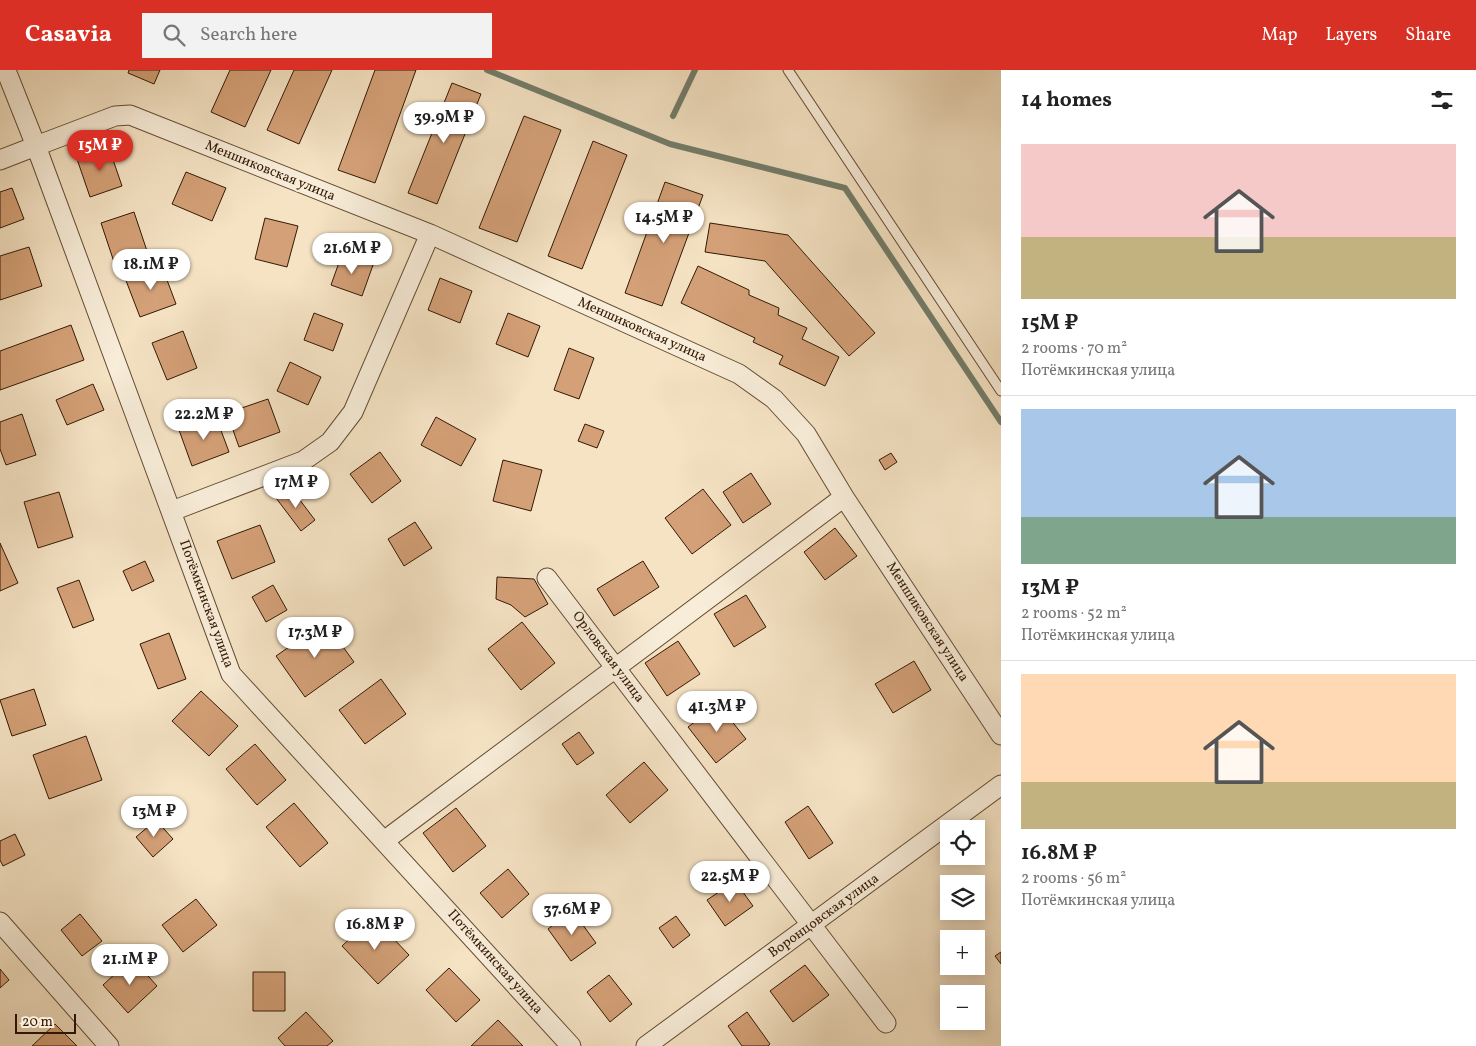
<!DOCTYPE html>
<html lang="en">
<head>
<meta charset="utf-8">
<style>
  body { margin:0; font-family:Vollkorn,serif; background:#f2f2f2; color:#222; height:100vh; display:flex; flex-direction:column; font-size:19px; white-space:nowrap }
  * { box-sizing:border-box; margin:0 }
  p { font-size:16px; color:#767676 }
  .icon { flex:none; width:28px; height:28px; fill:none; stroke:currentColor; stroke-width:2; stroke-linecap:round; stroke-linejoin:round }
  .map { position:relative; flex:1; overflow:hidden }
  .sheet { display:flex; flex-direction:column; background:#fff; width:475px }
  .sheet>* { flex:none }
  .buttons { position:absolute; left:940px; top:750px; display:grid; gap:10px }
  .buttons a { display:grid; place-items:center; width:45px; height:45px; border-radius:0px; background:#fff; box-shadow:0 2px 12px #0003; font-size:25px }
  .scale { position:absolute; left:15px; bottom:12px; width:61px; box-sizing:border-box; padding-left:5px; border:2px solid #331904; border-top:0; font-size:14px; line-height:18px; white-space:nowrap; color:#331904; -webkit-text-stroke:4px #f8edd9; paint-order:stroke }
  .price { position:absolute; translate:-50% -42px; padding:0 11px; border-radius:18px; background:#fff; color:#222; font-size:16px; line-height:32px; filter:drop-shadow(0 1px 2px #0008) }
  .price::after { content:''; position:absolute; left:50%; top:30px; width:15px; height:11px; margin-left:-8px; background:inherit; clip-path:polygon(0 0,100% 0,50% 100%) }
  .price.current { background:#d93025; color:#fff }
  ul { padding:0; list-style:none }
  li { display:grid; align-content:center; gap:10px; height:265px; padding:0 20px }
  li+li { border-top:1px solid #e0e0e0 }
  li span { display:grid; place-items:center; height:155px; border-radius:0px; color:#555 }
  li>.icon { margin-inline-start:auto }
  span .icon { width:90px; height:90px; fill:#fffc; stroke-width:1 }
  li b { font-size:21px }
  h2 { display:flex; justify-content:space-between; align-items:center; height:60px; padding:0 20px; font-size:21px }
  header { display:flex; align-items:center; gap:30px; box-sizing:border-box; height:70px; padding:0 25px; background:#d93025; color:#fff }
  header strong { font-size:24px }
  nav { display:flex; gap:28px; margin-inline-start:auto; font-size:18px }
  .search { width:350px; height:45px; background:#f2f2f2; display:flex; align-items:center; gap:12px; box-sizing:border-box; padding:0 18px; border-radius:0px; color:#767676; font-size:19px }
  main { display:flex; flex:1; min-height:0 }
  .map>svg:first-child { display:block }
</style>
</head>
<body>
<header>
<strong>Casavia</strong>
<div class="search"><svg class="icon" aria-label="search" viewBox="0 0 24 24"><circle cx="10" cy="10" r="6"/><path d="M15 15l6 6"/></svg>Search here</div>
<nav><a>Map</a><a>Layers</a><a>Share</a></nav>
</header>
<main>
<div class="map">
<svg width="1001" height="976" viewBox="0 0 1001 976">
  <rect width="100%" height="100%" fill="#f5e3c4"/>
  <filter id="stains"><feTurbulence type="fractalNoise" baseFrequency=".004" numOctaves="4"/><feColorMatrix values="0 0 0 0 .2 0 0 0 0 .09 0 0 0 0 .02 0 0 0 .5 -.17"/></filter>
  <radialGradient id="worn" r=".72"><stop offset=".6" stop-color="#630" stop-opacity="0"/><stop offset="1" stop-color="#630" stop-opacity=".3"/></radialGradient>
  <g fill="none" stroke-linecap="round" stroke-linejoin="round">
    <path stroke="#737d6b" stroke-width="6" d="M487,0L670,74L845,118L1001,352
      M673,46L695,0"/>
  </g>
  <path fill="#d4a077" stroke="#331904" d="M129,0H160L154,14L128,3Z
    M230,0H271L245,57L211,42Z
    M294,0H332L299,74L267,60Z
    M375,0H416L375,113L338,100Z
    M452,13L481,24L437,134L408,123Z
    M524,46L561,60L517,172L479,158Z
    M593,71L627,85L582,199L548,186Z
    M109,78L122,116L90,127L77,89Z
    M186,102L226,118L212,151L172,134Z
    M665,112L703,125L662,236L625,223Z
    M12,118L24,149L0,158V122Z
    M134,142L148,184L115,195L101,153Z
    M265,148L298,156L287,197L255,189Z
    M710,153L788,165L875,263L849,286L765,191L705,182Z
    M29,177L42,216L0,230V186Z
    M342,184L373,195L362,226L331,215Z
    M161,194L176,234L140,247L125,208Z
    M698,196L749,220V225L779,238L778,245L807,258L802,269L839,287L825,316L779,294L783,286L753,272L755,268L681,233Z
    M440,208L472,221L460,253L428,240Z
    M314,243L343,254L333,281L304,270Z
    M508,243L540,256L528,287L496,274Z
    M71,255L84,290L0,320V281Z
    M183,261L197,298L167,310L152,273Z
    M569,278L594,288L579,329L554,320Z
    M290,292L321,307L308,335L277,321Z
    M93,314L104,340L67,355L56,330Z
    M268,329L280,362L239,377L227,343Z
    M22,344L36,385L6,395L0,379V352Z
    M216,347L229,382L192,396L179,360Z
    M436,347L476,369L461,396L421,375Z
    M585,354L604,361L597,378L578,371Z
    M380,382L401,411L372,433L350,404Z
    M891,383L897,392L885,400L879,390Z
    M503,390L542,400L531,441L493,431Z
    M751,403L771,434L743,453L723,422Z
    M290,417L315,450L301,461L276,428Z
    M703,419L731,455L692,484L665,448Z
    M59,422L73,467L38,478L24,432Z
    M415,452L432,478L404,496L388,469Z
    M260,455L275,492L232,509L217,471Z
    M835,458L857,486L825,510L804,482Z
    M0,473L18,513L0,521Z
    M145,491L154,511L132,521L123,501Z
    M643,491L659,517L614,546L597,519Z
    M497,507L534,509L548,534L525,547L511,535L496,529Z
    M79,510L94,550L73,558L57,518Z
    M273,515L287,540L266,552L252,527Z
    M746,525L766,557L734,577L714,544Z
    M325,552L354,592L305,627L276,586Z
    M522,552L555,593L521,620L488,579Z
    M169,563L186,609L158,619L140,574Z
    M678,571L700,604L667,626L645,593Z
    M914,591L931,620L893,643L875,614Z
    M381,609L406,644L365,674L339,640Z
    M34,619L46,655L12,666L0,630Z
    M201,621L238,656L209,686L172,651Z
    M718,634L746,669L716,693L688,657Z
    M579,662L594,683L577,695L562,674Z
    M86,666L102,710L49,729L33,685Z
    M255,674L286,710L257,735L226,699Z
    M644,692L668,720L630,753L606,725Z
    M294,733L328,773L300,797L266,757Z
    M808,736L833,773L809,789L785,752Z
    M456,738L486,776L453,802L423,763Z
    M156,750L173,769L153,787L136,767Z
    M15,764L25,785L3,796L0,790V771Z
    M508,799L529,824L502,848L480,823Z
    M735,811L753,836L725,856L707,830Z
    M196,829L217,855L183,882L162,855Z
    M572,840L596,873L571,891L548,859Z
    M80,844L102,871L82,886L61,860Z
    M676,846L690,865L673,878L659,858Z
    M373,847L409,885L378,914L342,876Z
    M1001,882V894L995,886Z
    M132,888L157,916L128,943L103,915Z
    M805,895L829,925L793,952L770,921Z
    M449,898L480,930L456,952L426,920Z
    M0,899L9,910L0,918Z
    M253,902H285V941H253Z
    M609,905L632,934L610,952L587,922Z
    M306,942L333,971L327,976H285L278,968Z
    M747,942L770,974L768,976H742L728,956Z
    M498,950L523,976H471Z
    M55,954L77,976H32Z"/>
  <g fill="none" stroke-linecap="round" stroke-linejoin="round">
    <g stroke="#644c34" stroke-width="11">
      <path id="lane" d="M788,0L1001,321"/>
    </g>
    <g stroke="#644c34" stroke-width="21">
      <path id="street" d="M0,90L36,76L7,3L3,0
        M172,441L303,391L330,372L353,342L430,164
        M547,508L886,953
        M384,771L844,427
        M0,852L109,976
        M571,976L231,604L36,76L115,46L130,45L430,164L739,304L774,329L806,364L844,427L1001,665
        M646,976L1001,715"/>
    </g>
    <use href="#lane" stroke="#f8edd9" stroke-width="9"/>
    <use href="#street" stroke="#f8edd9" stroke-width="19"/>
  </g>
  <g text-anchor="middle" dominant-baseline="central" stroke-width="4" stroke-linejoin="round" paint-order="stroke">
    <g font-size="14" fill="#331904" stroke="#f8edd9">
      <text transform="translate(270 101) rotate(22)">Меншиковская улица</text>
      <text transform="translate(642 260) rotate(24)">Меншиковская улица</text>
      <text transform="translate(206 534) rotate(70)">Потёмкинская улица</text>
      <text transform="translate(927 552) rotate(57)">Меншиковская улица</text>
      <text transform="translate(608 587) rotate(53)">Орловская улица</text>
      <text transform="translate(824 846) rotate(-36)">Воронцовская улица</text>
      <text transform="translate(495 892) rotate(48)">Потёмкинская улица</text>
    </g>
  </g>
  <rect width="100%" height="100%" filter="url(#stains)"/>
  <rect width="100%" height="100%" fill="url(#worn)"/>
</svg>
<div class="buttons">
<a><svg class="icon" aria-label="locate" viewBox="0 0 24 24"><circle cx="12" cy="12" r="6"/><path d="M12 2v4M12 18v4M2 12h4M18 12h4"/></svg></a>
<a><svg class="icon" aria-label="layers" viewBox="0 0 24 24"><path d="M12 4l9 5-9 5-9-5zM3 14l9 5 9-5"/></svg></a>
<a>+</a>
<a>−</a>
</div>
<div class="scale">20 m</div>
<b class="price" style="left:444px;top:74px">39.9M ₽</b>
<b class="price current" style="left:100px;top:102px">15M ₽</b>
<b class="price" style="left:664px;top:174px">14.5M ₽</b>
<b class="price" style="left:352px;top:205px">21.6M ₽</b>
<b class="price" style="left:151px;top:221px">18.1M ₽</b>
<b class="price" style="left:204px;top:371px">22.2M ₽</b>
<b class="price" style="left:296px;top:439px">17M ₽</b>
<b class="price" style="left:315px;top:589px">17.3M ₽</b>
<b class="price" style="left:717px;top:663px">41.3M ₽</b>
<b class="price" style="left:154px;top:768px">13M ₽</b>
<b class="price" style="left:730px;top:833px">22.5M ₽</b>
<b class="price" style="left:572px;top:866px">37.6M ₽</b>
<b class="price" style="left:375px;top:881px">16.8M ₽</b>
<b class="price" style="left:130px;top:916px">21.1M ₽</b>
</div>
<section class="sheet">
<h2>14 homes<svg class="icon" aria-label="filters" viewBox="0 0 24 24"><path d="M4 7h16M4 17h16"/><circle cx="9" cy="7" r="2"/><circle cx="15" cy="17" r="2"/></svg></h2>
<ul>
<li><span style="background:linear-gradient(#f6c9c9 60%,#c2b280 0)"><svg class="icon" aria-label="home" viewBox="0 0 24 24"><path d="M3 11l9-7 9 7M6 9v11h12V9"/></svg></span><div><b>15M ₽</b><p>2 rooms · 70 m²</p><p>Потёмкинская улица</p></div></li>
<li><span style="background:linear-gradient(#a9c7e8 70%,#7fa58c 0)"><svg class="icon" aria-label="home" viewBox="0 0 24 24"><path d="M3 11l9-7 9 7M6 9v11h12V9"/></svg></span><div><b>13M ₽</b><p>2 rooms · 52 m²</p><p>Потёмкинская улица</p></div></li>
<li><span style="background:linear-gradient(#ffd9b3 70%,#c2b280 0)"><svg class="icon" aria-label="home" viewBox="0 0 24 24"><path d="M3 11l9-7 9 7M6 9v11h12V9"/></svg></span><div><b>16.8M ₽</b><p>2 rooms · 56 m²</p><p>Потёмкинская улица</p></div></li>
</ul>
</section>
</main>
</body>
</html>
